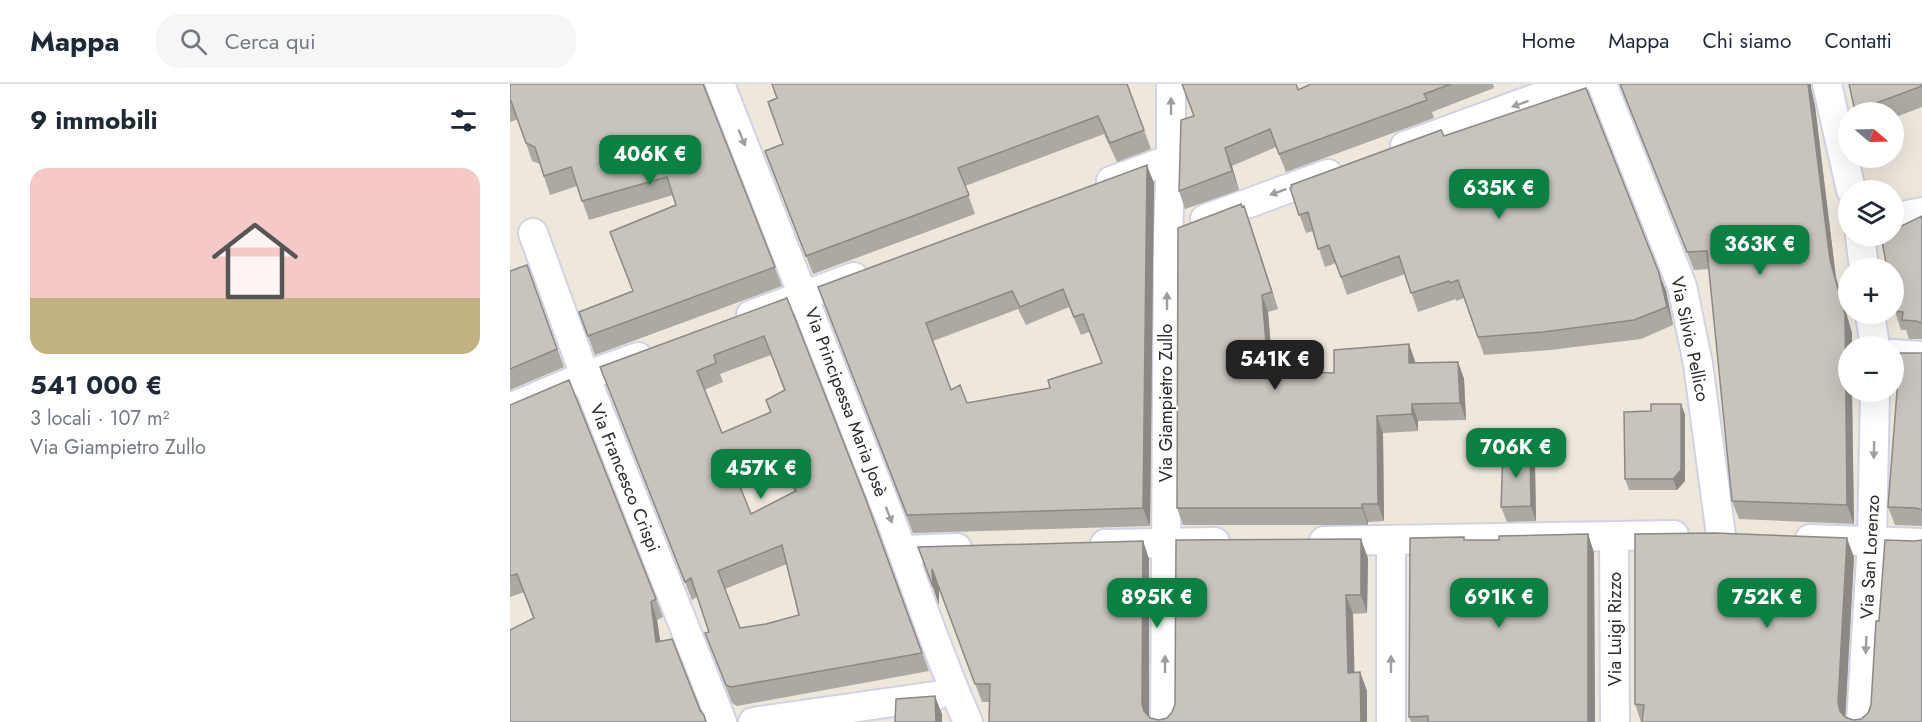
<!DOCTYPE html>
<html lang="it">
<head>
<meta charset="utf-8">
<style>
  body { margin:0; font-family:Jost,sans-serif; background:#f6f6f7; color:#1f2937; height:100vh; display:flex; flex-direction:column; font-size:22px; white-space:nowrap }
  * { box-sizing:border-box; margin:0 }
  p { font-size:20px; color:#747a83 }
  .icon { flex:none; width:33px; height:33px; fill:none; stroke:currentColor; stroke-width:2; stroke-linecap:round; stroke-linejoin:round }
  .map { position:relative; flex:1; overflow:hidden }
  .panel { display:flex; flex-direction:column; background:#fff; width:510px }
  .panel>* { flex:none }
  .needle { width:39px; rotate:109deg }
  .fabs { position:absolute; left:1328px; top:18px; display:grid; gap:12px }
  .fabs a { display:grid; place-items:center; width:66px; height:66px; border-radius:50%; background:#fff; box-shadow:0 6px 24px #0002; font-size:30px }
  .price { position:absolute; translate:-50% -51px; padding:0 14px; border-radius:12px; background:#0b8043; color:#fff; font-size:20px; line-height:39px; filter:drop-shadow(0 2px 3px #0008) }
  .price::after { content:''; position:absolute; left:50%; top:36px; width:18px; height:14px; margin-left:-9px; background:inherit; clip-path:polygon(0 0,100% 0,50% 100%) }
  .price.active { background:#222; color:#fff }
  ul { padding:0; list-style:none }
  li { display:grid; align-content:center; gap:12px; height:318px; padding:0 30px }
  li span { display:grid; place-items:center; height:186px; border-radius:18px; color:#555 }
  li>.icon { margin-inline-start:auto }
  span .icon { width:108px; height:108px; fill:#fffc; stroke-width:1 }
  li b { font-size:26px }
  h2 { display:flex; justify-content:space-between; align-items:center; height:72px; padding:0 30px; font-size:26px }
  header { display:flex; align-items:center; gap:36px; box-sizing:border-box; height:84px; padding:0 30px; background:#fff; border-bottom:2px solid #e0e1e3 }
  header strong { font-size:28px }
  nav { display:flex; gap:33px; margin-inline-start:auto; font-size:21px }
  .search { width:420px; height:54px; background:#f6f6f7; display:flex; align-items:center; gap:15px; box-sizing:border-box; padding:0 21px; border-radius:24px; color:#747a83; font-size:22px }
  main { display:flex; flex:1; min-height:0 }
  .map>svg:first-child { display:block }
</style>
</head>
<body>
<header>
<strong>Mappa</strong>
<div class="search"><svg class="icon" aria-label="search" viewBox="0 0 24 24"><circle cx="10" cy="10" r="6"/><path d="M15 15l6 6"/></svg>Cerca qui</div>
<nav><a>Home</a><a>Mappa</a><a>Chi siamo</a><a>Contatti</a></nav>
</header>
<main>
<section class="panel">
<h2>9 immobili<svg class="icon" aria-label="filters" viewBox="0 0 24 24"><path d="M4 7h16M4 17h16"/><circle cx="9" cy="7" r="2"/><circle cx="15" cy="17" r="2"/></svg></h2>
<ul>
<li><span style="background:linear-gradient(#f6c9c9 70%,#c2b280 0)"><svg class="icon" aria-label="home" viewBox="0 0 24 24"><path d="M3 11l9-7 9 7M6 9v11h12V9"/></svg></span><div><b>541 000 €</b><p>3 locali · 107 m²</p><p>Via Giampietro Zullo</p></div></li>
</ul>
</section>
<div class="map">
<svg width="1412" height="638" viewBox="0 0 1412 638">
  <rect width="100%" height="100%" fill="#ede7dc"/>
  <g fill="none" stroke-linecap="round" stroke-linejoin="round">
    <g stroke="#d1d3e3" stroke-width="32">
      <path id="street" d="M210,0C266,142 322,284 377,426C404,497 427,569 458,638
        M1092,0L1172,202L1188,280L1211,451
        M1317,0L1341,106
        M895,62L1065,0
        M601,97L661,75
        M1383,134L1412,128
        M695,135L818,90
        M23,149L75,292L212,638
        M1350,152L1354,184
        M1360,230L1365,262
        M241,231L344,193
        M1383,270L1412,272
        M0,324L75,292L128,273
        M1104,452L1105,638
        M1300,455L1412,459
        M814,457L1164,451
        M881,457V638
        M595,460L705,458
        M392,466L447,464
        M243,638L425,612
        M655,638L658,149L661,75V0
        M1351,638L1362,457L1365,308"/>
    </g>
    <use href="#street" stroke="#fff" stroke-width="28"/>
  </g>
  <path fill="#aca8a2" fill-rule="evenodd" d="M0,0L194,4L272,202L85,271L69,228L122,207L166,121L163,111L79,136L67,102L40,111L30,80L22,77L8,35L0,38Z
    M617,0L641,65L607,78L594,50L455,102L465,130L303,190L255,67L273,60Z
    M801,0H983L984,4L922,28L924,34L776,88L766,63L722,82L729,106L675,125L669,107L684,32L788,6Z
    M1110,0H1301V4L1305,22L1326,194L1342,249V262H1338V308H1342L1344,440L1229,435L1222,417L1199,185L1184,186Z
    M1339,0H1412V23L1383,34V28H1345Z
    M934,52L1149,189L1156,207L1163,241L1131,255L1040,266L974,271L954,214L946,217V215L908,228L895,190L837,211L826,179L815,183L803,147L796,149L780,104Z
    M644,99L640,442L403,449L315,221ZM559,223L571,251L579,248L592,279L540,304L457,319L441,306L423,257L508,225L516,241Z
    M1412,132V255H1399L1396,246H1391L1385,227Z
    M740,139L768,225L758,228L762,276L759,277L763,288L824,289L899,260L905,279L948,278L954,295L956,336L908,337V347L873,349L874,437L858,438V441H673L667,424Z
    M17,181L54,283L0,306V187Z
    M277,214L355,413L419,587L227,622L222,619L202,567L195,549L199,548L187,513L182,516L90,283ZM261,271L274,306L256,316L260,329L212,349L194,306L213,298L210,290ZM273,384L284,407L241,430L229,401ZM277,480L289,531L256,540L230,544L215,505Z
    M1412,269V442L1385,441L1378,423Z
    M1171,320L1175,331V397L1167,406H1119L1115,395L1141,327Z
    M0,321L146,515L153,533L147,536L150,557L190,626L23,534L14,508L0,513Z
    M1020,365L1025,381L1026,437L997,438L991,423Z
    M1078,450L1084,469L1085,638H901L899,633L955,456H989Z
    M633,457L639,475V632L640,634L649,636L657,634L858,474L857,529L843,530L844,588H850L857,607V638H479V618H472L429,504V521L423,503Z
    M1405,457L1412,638H1131L1125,620L1344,473L1335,633L1343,636L1351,635L1358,629L1361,621L1369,537Z"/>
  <path fill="#8c8884" d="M1298,0H1301V4L1305,22L1326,194L1342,249V262H1338V308H1342L1344,440L1337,421Z
    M715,64L722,82L729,106L722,87Z
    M637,81L644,99L640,442L633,424Z
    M734,122L740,139L768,225L762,208Z
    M1149,189L1156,207L1163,241L1157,223Z
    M752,211L758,228L762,276L756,259Z
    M899,260L905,277L906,296L899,279Z
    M757,271L763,288L759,287Z
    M948,278L954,295L956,336L950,319Z
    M902,320L908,337V347L902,330Z
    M1171,320L1175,331V397L1167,406L1163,395Z
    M867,332L873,349L874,437L868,420Z
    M1020,365L1025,381L1026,437L1021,422Z
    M852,420L858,438V441L852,424Z
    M1078,450L1084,469L1085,638H1078Z
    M1337,454L1344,473L1335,638L1330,627L1328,619Z
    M851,455L858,474L857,529L851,511Z
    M633,457L639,475V638L634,627L632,620Z
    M422,485L429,504V521L423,503Z
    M836,511L843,530L845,607L838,589Z
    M141,518L147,536L153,576L146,558Z
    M850,588L857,607V638H851Z
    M425,612L432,630V638H426Z"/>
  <path fill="#c8c3bc" stroke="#8c8884" stroke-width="1.5" fill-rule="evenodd" d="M0,0H193L265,183L78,252L69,228L123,207L100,148L166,121L157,93L72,117L61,83L34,92L25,63L16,59L1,17H0Z
    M262,0H617L634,46L600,59L588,32L448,84L459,111L296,172L255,67L273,60L258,18L267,14Z
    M672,0H786L788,6L801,0H941L914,10L917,16L769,70L760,45L715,64L722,87L669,107L671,36L684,32Z
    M1110,0H1298L1320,176L1335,230L1337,421L1222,417L1197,167L1177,168Z
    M1339,0H1412V2L1345,27Z
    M1076,4L1149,189L1157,223L1124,236L1033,248L968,253L948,196L940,199L939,197L901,209L889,172L831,193L819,161L808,165L798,128L789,131L780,104L782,103L781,101L931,46L934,52Z
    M637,81L633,424L397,431L308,203ZM553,205L564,233L573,230L592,279L538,296L540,304L457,319L450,301L441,306L416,239L502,207L510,223Z
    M731,120L732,123L734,122L762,208L752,211L756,259L734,266L735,273L757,271L759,287L824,289V266L899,260V279L948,278L950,319L902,320V330L867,332L868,420H852V424H667L668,144Z
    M1412,132V239L1406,237L1392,236L1393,228L1385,227L1383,218V184H1377L1371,152H1383V146Z
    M17,181L47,265L0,285V187Z
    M277,214L355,413L412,569L221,603L216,601L195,549L199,548L181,494L175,498L90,283ZM254,252L275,306L256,316L261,328L212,349L187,287L206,279L204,271ZM267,366L286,407L241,430L222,383ZM272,461L289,531L256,540L230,544L208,487Z
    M1390,269H1412V426L1406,424L1378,423Z
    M59,296L146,515L141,518L146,558L162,555L190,626L194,631L196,638H0V546L24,534L7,490L0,492V321Z
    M1141,320H1171V386L1163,395H1115L1114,328L1141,327Z
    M1020,365L1021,422L991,423L993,367Z
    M1204,449L1337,454L1328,619L1330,627L1335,633L1343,636L1351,635L1358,629L1361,621L1366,537H1369L1375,456L1405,457L1412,456V638H1132L1134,621L1125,620V450Z
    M1078,450V638H918V632L899,633L900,454L954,453V456H989V452Z
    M851,455V511H836L838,589L850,588L851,638H479L480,600H465L422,485L423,503L408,463L633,457L632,620L634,627L640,634L649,636L657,634L662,628L665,620L666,456Z
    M425,612L426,638H385L386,615Z"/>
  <defs><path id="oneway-solid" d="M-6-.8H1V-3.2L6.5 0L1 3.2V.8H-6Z" transform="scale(1.5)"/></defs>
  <g fill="#9f9f9f">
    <use href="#oneway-solid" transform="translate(1010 20) rotate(160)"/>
    <use href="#oneway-solid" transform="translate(661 22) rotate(-90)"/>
    <use href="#oneway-solid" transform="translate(232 54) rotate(68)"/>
    <use href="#oneway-solid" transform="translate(768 108) rotate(160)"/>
    <use href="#oneway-solid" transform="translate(657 217) rotate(-90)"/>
    <use href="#oneway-solid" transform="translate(1364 366) rotate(91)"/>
    <use href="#oneway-solid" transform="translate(379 431) rotate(69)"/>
    <use href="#oneway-solid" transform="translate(1356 561) rotate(93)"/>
    <use href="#oneway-solid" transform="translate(655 580) rotate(-90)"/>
    <use href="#oneway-solid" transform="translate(881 580) rotate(-90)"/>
  </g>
  <g text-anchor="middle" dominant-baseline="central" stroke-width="4.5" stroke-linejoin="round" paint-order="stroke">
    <g font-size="18" fill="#2a2a2a" stroke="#fff">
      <text transform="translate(1180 255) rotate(78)">Via Silvio Pellico</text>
      <text transform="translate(336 318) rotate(69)">Via Principessa Maria Josè</text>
      <text transform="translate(656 319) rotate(-90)">Via Giampietro Zullo</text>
      <text transform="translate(115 394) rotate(68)">Via Francesco Crispi</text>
      <text transform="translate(1360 473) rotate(-87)">Via San Lorenzo</text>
      <text transform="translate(1105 545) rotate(-90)">Via Luigi Rizzo</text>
    </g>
  </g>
</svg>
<div class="fabs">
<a><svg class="needle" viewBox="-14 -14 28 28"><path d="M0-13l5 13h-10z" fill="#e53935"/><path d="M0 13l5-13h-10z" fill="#747a83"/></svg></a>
<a><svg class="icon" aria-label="layers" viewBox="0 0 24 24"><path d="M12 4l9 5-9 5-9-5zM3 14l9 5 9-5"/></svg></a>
<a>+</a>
<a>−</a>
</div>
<b class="price" style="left:140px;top:102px">406K €</b>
<b class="price" style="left:989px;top:136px">635K €</b>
<b class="price" style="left:1250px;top:192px">363K €</b>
<b class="price active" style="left:765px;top:307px">541K €</b>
<b class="price" style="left:1006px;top:395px">706K €</b>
<b class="price" style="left:251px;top:416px">457K €</b>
<b class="price" style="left:647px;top:545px">895K €</b>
<b class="price" style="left:989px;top:545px">691K €</b>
<b class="price" style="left:1257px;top:545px">752K €</b>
</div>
</main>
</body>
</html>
